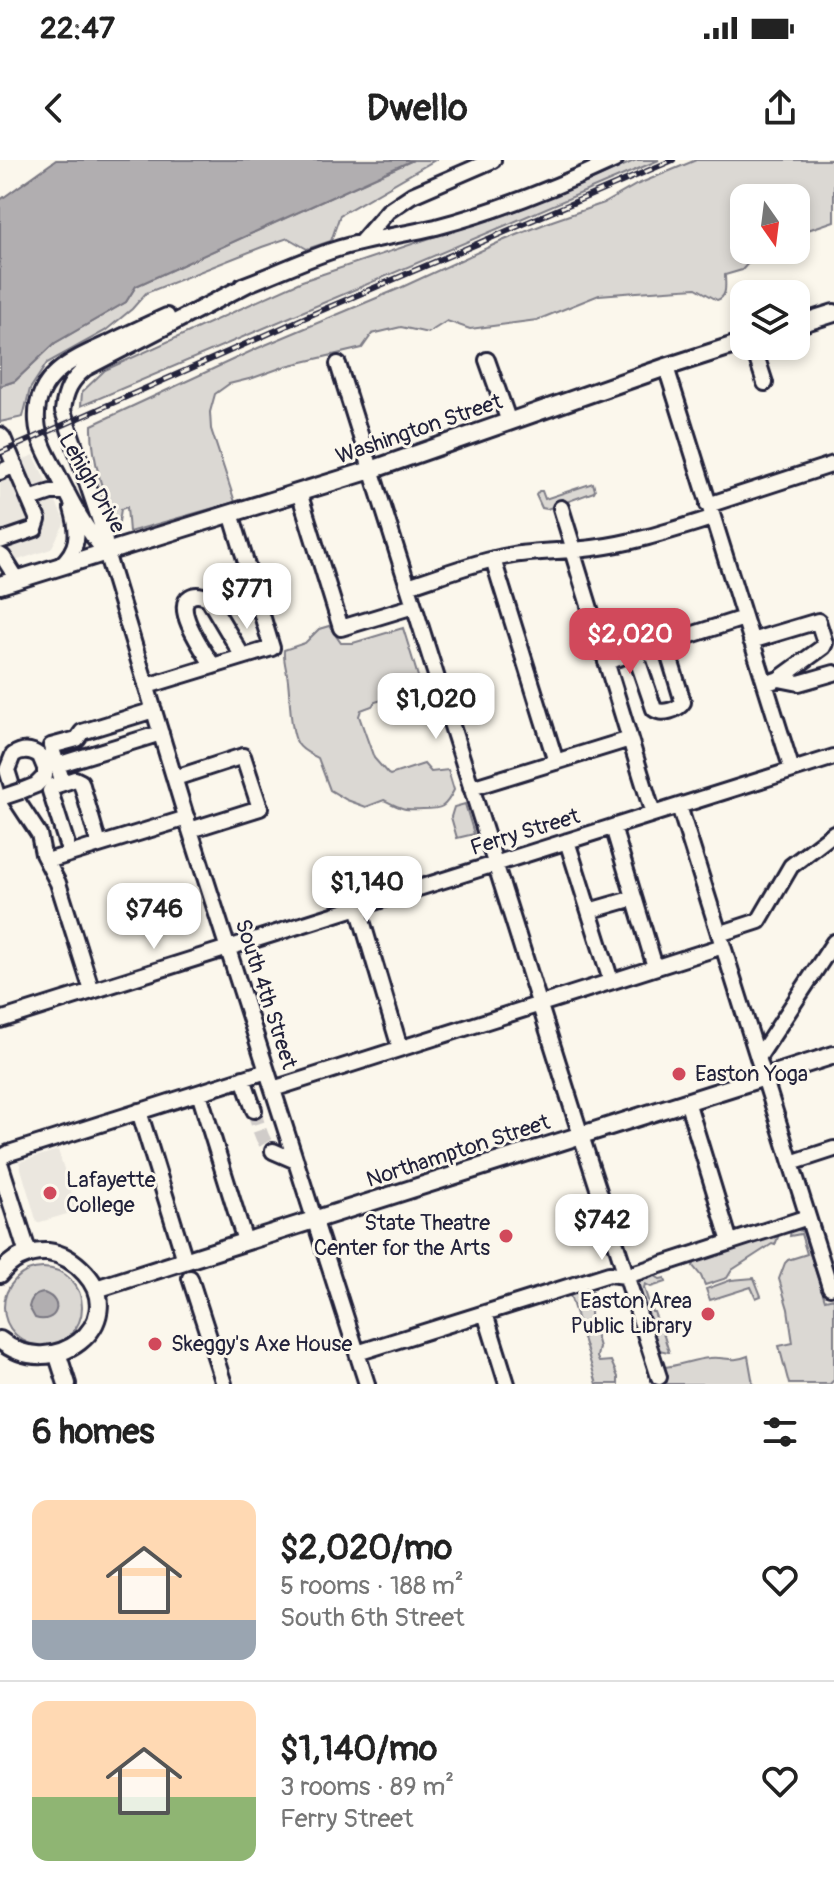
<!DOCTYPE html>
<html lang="en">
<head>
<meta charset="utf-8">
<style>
  body { margin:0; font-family:Pangolin,sans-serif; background:#f6f6f6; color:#222; height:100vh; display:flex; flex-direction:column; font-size:30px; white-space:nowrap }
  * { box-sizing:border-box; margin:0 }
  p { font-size:26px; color:#767676 }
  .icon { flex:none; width:44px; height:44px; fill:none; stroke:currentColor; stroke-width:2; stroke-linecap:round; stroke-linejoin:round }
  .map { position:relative; height:1224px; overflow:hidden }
  .drawer { display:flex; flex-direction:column; background:#fff; flex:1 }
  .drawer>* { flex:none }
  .needle { width:52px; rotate:166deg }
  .tools { position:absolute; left:730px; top:24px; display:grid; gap:16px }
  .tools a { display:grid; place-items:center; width:80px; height:80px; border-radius:16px; background:#fff; box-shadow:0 4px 12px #0003; font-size:40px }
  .price { position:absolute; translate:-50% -68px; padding:0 18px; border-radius:16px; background:#fff; color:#222; font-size:26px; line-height:52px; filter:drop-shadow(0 2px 4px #0008) }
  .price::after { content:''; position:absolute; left:50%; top:48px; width:24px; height:18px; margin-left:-12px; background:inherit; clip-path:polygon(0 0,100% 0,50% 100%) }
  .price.active { background:#d1495b; color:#fff }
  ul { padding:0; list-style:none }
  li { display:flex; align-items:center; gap:24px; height:200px; padding:0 32px }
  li+li { border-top:2px solid #e0e0e0 }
  li span { display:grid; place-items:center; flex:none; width:224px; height:160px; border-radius:16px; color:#555 }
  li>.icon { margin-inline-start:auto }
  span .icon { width:96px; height:96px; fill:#fffc; stroke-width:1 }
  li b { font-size:34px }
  h2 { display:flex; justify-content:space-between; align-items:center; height:96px; padding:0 32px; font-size:34px }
  .status { display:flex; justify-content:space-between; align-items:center; height:56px; padding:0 40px; background:#fff; direction:ltr }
  .status svg { height:22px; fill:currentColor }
  header { display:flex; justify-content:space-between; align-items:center; height:104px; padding:0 32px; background:#fff; font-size:36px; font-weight:700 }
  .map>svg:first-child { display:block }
</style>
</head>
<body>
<div class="status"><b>22:47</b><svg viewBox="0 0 49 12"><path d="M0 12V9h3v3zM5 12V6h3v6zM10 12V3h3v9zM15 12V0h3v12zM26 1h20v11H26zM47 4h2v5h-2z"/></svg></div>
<header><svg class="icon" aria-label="back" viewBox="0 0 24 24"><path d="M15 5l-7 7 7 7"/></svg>Dwello<svg class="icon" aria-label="share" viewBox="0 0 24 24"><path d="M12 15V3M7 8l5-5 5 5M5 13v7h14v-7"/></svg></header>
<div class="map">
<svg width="834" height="1224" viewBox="0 0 834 1224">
  <rect width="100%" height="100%" fill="#fbf7ec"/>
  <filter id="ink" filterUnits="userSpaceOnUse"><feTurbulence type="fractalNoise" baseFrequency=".0125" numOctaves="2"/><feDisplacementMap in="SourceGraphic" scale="16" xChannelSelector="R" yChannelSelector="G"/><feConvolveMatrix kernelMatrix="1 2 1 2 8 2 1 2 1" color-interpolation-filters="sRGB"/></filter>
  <g filter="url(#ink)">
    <path fill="#ebe7df" d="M34,295L65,362L51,389L0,406V309Z
      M58,990L77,1051L37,1063L19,1002Z"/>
    <path fill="#dbd8d3" stroke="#7e7d87" stroke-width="2" d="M413,0H435L340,55L331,81L307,89L288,78L262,87L146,133L132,149L105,171L47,203L30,229L23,257L0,262V226L15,221L55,183L126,142L136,126Z
      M636,0H659L81,246L82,232L105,210L302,121L439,75L505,55L590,21Z
      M696,0H834V61L796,74V38H744V90H781L750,101L742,110L725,115C725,124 728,137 717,140L696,128L637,132L599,135L537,160L470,169L447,161L428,173L401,167L372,174L362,188L286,206L253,218L229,224L215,234L210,252L211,269L235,342L129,372L127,347L121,349L118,368C104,342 91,294 92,265L258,188L398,129L502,81L552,61L604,43L636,25Z
      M593,323L595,330L594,332L547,349L542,348L536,335L539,331H542L545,339Z
      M329,466L341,483H353L403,468L420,523L418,529L375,542L372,546L361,550L359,556L374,598L388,614L390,615L424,604L431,612L448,610L454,630C445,648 442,649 423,649C403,650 402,649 384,640L366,647L347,640L330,630L318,598C311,594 302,591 298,584C290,572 290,536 288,521C287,510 283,501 284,490L305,483L319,469Z
      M465,644L474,674L457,678L451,657L454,647Z
      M797,1069L803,1072L825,1140L834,1138V1220L830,1224H789L779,1186L793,1183L788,1149L779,1119L785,1103L788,1100L807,1094L801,1074L790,1076L791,1070Z
      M775,1076L778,1077L775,1085L772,1084L732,1110L727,1118L705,1125L701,1116L693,1106L695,1102Z
      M4 1147a39 39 0 1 1 78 0a39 39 0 1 1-78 0Z
      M655,1116L660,1119L665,1118L666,1122L651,1127L645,1124L644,1128L652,1152H654L658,1163H660L669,1192H668L659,1190L638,1125L641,1121Z
      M754,1118L761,1136L756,1138L751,1127L710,1140L706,1129L731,1120Z
      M592,1128L590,1155L599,1187L597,1197L599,1202L611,1201L618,1217V1224H597L570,1135Z
      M748,1196L753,1224H667L664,1207C679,1206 694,1199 709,1198C725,1196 731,1203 748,1196Z"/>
    <path fill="#b1aeb0" stroke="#787681" stroke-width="2" d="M56,0H413L136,126L126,142L55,183L15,221L0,226V40Z
      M44,1133C66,1141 56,1165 35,1158L29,1147C31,1138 35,1134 44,1133Z"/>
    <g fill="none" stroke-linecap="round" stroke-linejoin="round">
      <path stroke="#d0ccc9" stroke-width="14" stroke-dasharray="14 7" stroke-linecap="butt" d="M254,950C258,964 261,983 273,991"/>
      <g stroke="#22223b" stroke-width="20">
        <path id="minor" d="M361,82L388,51L412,35L493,0
          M250,123L86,208C71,220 65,231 63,251L104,373L106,392L190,670L367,1224
          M242,126C273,115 303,100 334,90C367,79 402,75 436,67C497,51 557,27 615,0
          M753,186L765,223
          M487,200L509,262
          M338,204L576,960L659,1217
          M666,207L792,610
          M0,275L3,278L38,360L35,369L0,381
          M0,312L15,305
          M299,332L341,468L414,446
          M30,339L51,332H67
          M708,345L834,304
          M561,348L574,390
          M572,390L653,654
          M105,391C85,370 70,339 57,313C48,297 38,279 37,261C34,214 76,198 111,182C130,173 149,164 167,156
          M0,395L3,397L17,419
          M493,399L556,602
          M60,406C80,388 79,372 72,348
          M408,426C440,416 474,402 508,396C536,390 565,392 593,388C634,383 673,370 712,358
          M751,481L818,461L825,483L823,487L779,519L765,524
          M635,493L654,549C662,555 678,550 683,542L665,483
          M606,502L744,458
          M213,506C206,494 172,448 190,437C196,433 202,435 208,438L243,497
          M779,519L799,523L834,513
          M147,526L272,488L231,353
          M57,605L161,573
          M175,618L243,596L260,648L190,670
          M63,623L51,586L77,579L82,572L154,550
          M471,628L630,579
          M21,631L36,625L45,616V608L40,596C31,589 22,589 13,595L7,610L16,639L39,674L43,694L58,723L92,831
          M679,646L830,1127
          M613,667L655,807
          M567,681L611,821
          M70,694L50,631L54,626L75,619L81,622L99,685
          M47,701L187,658
          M358,747L400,888
          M589,751L634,738
          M719,774L759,761L791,706L834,673
          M0,860L834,597
          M758,898L834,782
          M243,918L254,950
          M273,929L723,786
          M199,933L245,1081
          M687,941L730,1082
          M139,951L185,1100
          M273,991L296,1001
          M0,998L9,993L267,911
          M791,1003L834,989
          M190,1118L224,1224
          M485,1153L507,1224
          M357,1193L609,1114L626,1116L808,1057"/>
      </g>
      <g stroke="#22223b" stroke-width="22">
        <path id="major" d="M796,165L834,153
          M0,425L371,310L666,207L744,182
          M0,1006L28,1094
          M0,1114C12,1098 29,1091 48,1092C64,1094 75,1102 85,1113C131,1163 52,1224 0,1180
          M96,1129L834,895
          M59,1199L67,1224"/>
      </g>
      <use href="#minor" stroke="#fbf7ec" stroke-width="14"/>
      <use href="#major" stroke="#fbf7ec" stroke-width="16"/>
      <g stroke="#22223b" stroke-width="6">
        <path id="rail" d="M0,293L313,154L673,0"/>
      </g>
      <use href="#rail" stroke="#fbf7ec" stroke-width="3" stroke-dasharray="9" stroke-linecap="butt"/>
      <g stroke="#22223b" stroke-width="20" stroke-linecap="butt">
        <path id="minor-bridge" d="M6,636L21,631"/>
      </g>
      <use href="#minor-bridge" stroke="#fbf7ec" stroke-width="14"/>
    </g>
  </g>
  <g fill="#d1495b" stroke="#fbf7ec" stroke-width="3">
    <circle cx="679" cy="914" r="8"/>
    <circle cx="50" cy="1033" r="8"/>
    <circle cx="506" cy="1076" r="8"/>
    <circle cx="708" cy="1154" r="8"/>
    <circle cx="155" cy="1184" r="8"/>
  </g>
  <g text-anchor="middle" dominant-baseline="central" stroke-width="6" stroke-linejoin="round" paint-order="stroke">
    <g font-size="22" fill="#22223b" stroke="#fbf7ec">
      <text transform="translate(419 269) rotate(-19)">Washington Street</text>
      <text transform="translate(92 323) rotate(60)">Lehigh Drive</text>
      <text transform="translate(525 672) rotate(-17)">Ferry Street</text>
      <text transform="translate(266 834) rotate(72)">South 4th Street</text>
      <text transform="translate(458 991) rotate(-18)">Northampton Street</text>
    </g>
    <g font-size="22" fill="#22223b" stroke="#fbf7ec" text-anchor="start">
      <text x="695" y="914">Easton Yoga</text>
      <text x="66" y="1020">Lafayette<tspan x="66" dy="25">College</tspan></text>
      <text x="490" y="1063" text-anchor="end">State Theatre<tspan x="490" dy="25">Center for the Arts</tspan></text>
      <text x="692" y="1141" text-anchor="end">Easton Area<tspan x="692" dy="25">Public Library</tspan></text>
      <text x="171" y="1184">Skeggy's Axe House</text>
    </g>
  </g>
</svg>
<div class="tools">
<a><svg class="needle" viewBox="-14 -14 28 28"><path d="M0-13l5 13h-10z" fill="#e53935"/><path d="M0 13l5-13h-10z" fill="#767676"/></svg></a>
<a><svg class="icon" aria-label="layers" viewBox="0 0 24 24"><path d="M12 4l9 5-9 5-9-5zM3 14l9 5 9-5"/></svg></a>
</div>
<b class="price" style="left:247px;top:471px">$771</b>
<b class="price active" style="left:630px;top:516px">$2,020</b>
<b class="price" style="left:436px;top:581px">$1,020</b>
<b class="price" style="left:367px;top:764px">$1,140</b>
<b class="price" style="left:154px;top:791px">$746</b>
<b class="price" style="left:602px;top:1102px">$742</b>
</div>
<section class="drawer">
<h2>6 homes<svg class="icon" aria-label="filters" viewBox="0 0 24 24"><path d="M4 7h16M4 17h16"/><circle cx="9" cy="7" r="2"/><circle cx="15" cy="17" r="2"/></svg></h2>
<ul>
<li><span style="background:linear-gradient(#ffd9b3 75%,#9aa5b1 0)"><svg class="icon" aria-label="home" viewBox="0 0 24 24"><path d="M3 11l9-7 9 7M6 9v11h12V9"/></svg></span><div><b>$2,020/mo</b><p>5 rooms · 188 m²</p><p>South 6th Street</p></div><svg class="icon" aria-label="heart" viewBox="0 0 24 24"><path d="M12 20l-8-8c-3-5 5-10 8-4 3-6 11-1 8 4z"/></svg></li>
<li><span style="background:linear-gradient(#ffd9b3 60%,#8fb573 0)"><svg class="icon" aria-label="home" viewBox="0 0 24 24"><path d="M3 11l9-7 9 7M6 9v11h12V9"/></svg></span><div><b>$1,140/mo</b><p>3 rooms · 89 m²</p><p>Ferry Street</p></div><svg class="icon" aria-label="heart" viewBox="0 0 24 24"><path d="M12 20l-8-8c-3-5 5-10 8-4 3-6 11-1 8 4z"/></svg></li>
</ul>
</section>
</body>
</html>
